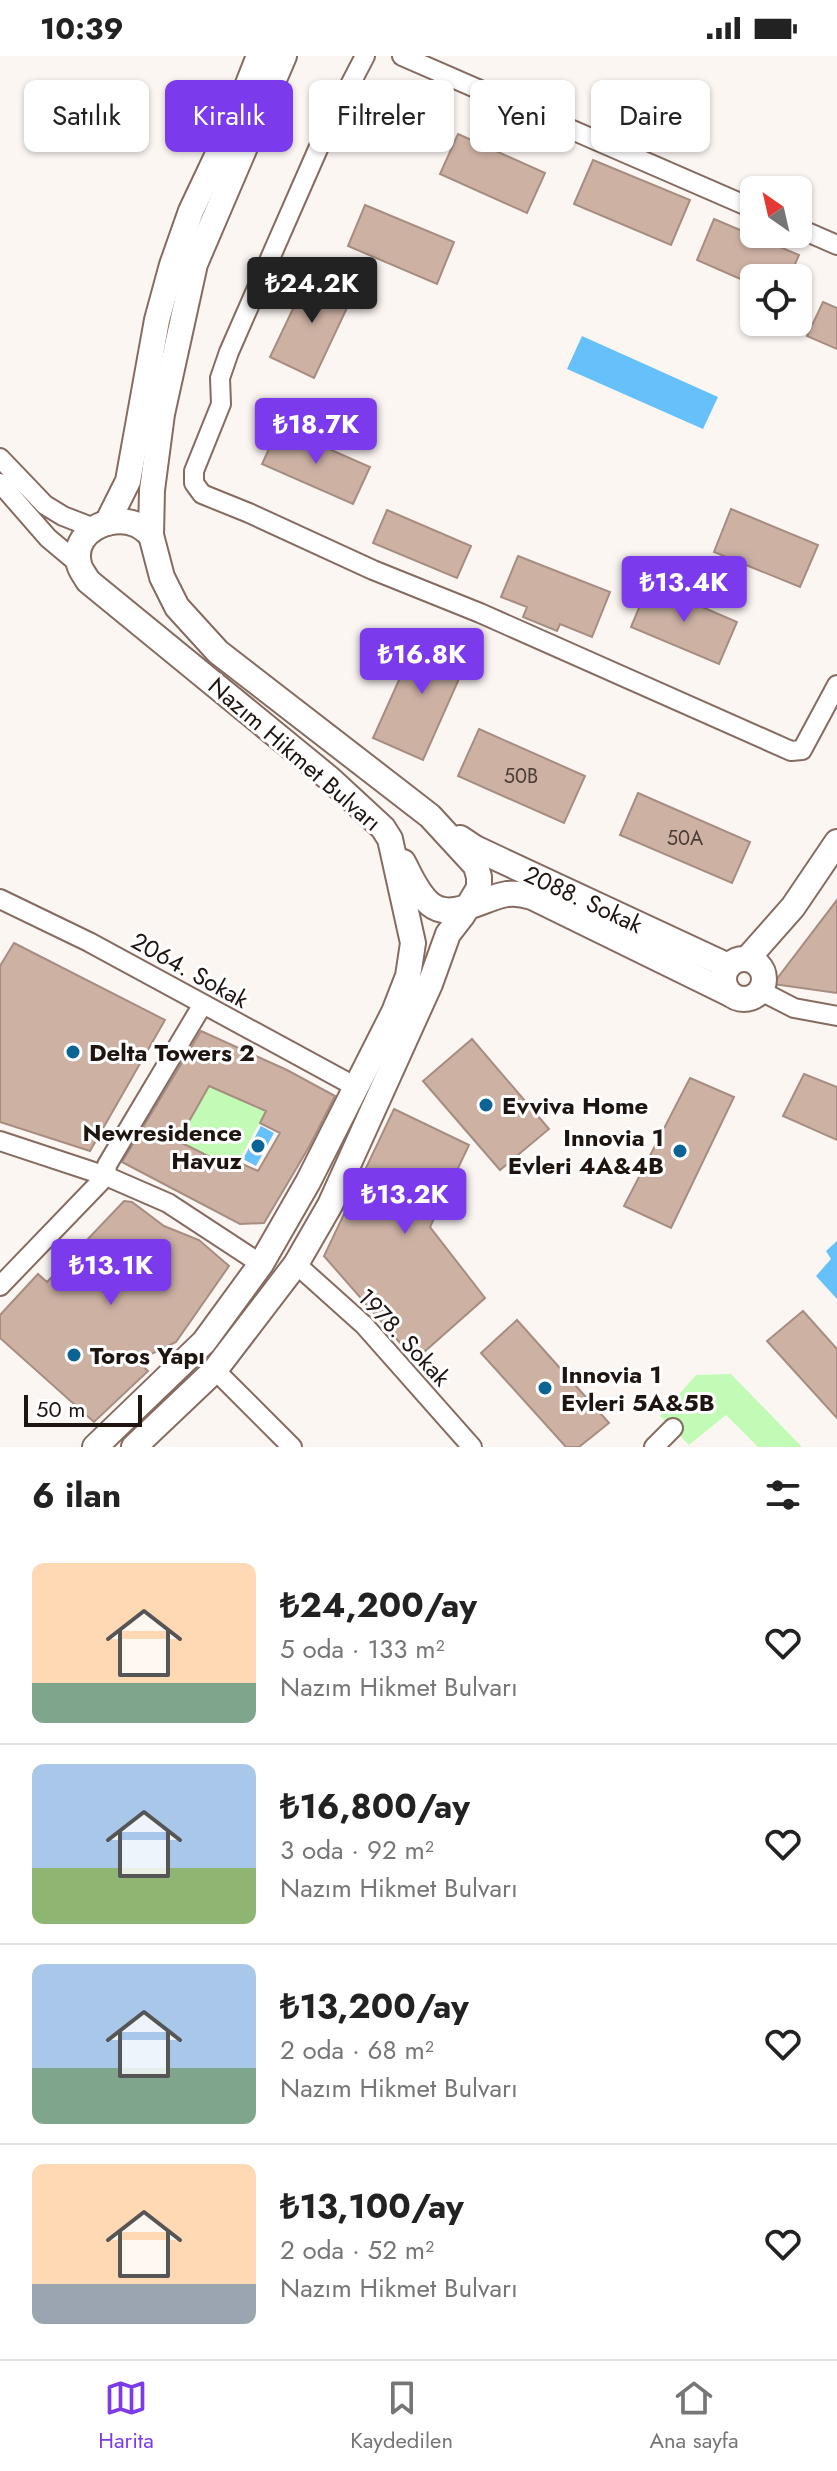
<!DOCTYPE html>
<html lang="tr">
<head>
<meta charset="utf-8">
<style>
  body { margin:0; font-family:Jost,sans-serif; background:#f6f6f6; color:#222; height:100vh; display:flex; flex-direction:column; font-size:30px; white-space:nowrap }
  * { box-sizing:border-box; margin:0 }
  p { font-size:26px; color:#767676 }
  .icon { flex:none; width:44px; height:44px; fill:none; stroke:currentColor; stroke-width:2; stroke-linecap:round; stroke-linejoin:round }
  .map { position:relative; height:1391px; overflow:hidden }
  .details { display:flex; flex-direction:column; background:#fff; flex:1 }
  .details>* { flex:none }
  .hud { position:absolute; left:24px; top:24px; width:790px; height:72px; display:flex; gap:16px }
  .needle { width:52px; rotate:326deg }
  .buttons { position:absolute; left:740px; top:120px; display:grid; gap:16px }
  .buttons a { display:grid; place-items:center; width:72px; height:72px; border-radius:12px; background:#fff; box-shadow:0 2px 6px #0004; font-size:40px }
  .scale { position:absolute; left:24px; bottom:20px; width:118px; box-sizing:border-box; padding-left:8px; border:4px solid #1e1410; border-top:0; font-size:22px; line-height:28px; white-space:nowrap; color:#1e1410; -webkit-text-stroke:6px #fff; paint-order:stroke }
  .price { position:absolute; translate:-50% -68px; padding:0 18px; border-radius:8px; background:#7c3aed; color:#fff; font-size:26px; line-height:52px; filter:drop-shadow(0 2px 4px #0008) }
  .price::after { content:''; position:absolute; left:50%; top:48px; width:24px; height:18px; margin-left:-12px; background:inherit; clip-path:polygon(0 0,100% 0,50% 100%) }
  .price.selected { background:#222; color:#fff }
  ul { padding:0; list-style:none }
  li { display:flex; align-items:center; gap:24px; height:200px; padding:0 32px }
  li+li { border-top:2px solid #e0e0e0 }
  li span { display:grid; place-items:center; flex:none; width:224px; height:160px; border-radius:12px; color:#555 }
  li>.icon { margin-inline-start:auto }
  span .icon { width:96px; height:96px; fill:#fffc; stroke-width:1 }
  li b { font-size:34px }
  h2 { display:flex; justify-content:space-between; align-items:center; height:96px; padding:0 32px; font-size:34px }
  .chip { padding:0 28px; border-radius:12px; background:#fff; box-shadow:0 2px 6px #0004; font-size:28px; line-height:72px }
  .chip.selected { background:#7c3aed; color:#fff }
  .status { display:flex; justify-content:space-between; align-items:center; height:56px; padding:0 40px; background:#fff; direction:ltr }
  .status svg { height:22px; fill:currentColor }
  .menu { display:flex; justify-content:space-around; align-items:center; height:112px; border-top:2px solid #e0e0e0; background:#fff; font-size:22px; color:#767676 }
  .menu a { display:grid; justify-items:center; gap:4px }
  .menu .selected { color:#7c3aed }
  .map>svg:first-child { display:block }
</style>
</head>
<body>
<div class="status"><b>10:39</b><svg viewBox="0 0 49 12"><path d="M0 12V9h3v3zM5 12V6h3v6zM10 12V3h3v9zM15 12V0h3v12zM26 1h20v11H26zM47 4h2v5h-2z"/></svg></div>
<div class="map">
<svg width="837" height="1391" viewBox="0 0 837 1391">
  <rect width="100%" height="100%" fill="#fcf6f3"/>
  <path fill="#c1fbb5" d="M209,1030L266,1055L234,1113L178,1085Z
    M731,1318L802,1391H758L726,1359L689,1389L660,1360L696,1319Z"/>
  <path fill="#66c1fb" d="M582,280L718,341L703,373L567,313Z
    M261,1070L274,1077L256,1110L243,1103Z
    M837,1185V1243L816,1220L831,1203L826,1195Z"/>
  <path fill="#cdb2a4" stroke="#a78d80" stroke-width="2" fill-rule="evenodd" d="M458,78L545,117L527,157L440,118Z
    M593,104L690,144L671,189L574,148Z
    M365,149L454,186L437,228L348,190Z
    M714,163L799,199L789,222H754V229L697,204Z
    M310,217L354,237L314,322L270,301Z
    M823,246L837,252V293L807,280Z
    M279,371L370,411L353,448L262,408Z
    M731,453L818,489L800,531L714,496Z
    M387,454L471,490L457,522L373,487Z
    M518,500L610,536L592,581L560,568L557,575L523,561L527,551L501,541Z
    M649,528L737,566L719,608L631,571Z
    M421,575L470,598L423,704L373,682Z
    M479,673L585,720L564,767L458,720Z
    M638,737L750,786L732,827L620,779Z
    M837,844V937L773,928Z
    M14,887L165,964L90,1095L0,1066V910Z
    M201,975L287,1014L335,1040L309,1091L264,1167L240,1168L122,1106ZM209,1030L266,1055L260,1067L280,1077L258,1115L238,1106L234,1113L178,1085Z
    M472,983L549,1073L500,1114L423,1025Z
    M804,1018L837,1031V1084L783,1060Z
    M690,1022L734,1041L671,1172L624,1150Z
    M394,1053L469,1089L430,1171L485,1242L415,1304L324,1200Z
    M124,1145L132,1146L164,1170L199,1184L229,1210L176,1286L137,1305L148,1315L94,1366L0,1282V1259L38,1218L47,1226Z
    M803,1255L837,1293V1362L767,1285Z
    M517,1264L609,1367L579,1391H566L481,1297Z"/>
  <g fill="none" stroke-linecap="round" stroke-linejoin="round">
    <g stroke="#856b60" stroke-width="22">
      <path id="street" d="M365,0L325,77L229,296L220,322L221,348L194,415V427L202,438L249,457L373,514L480,557L791,695L802,694L837,629
        M402,0L754,153
        M798,172L837,189
        M0,402L45,449L63,460L94,472
        M0,427L48,482L79,508
        M0,843L89,886L356,1031
        M761,935L794,952L837,960
        M0,1085L106,1120L168,1147L261,1208
        M296,1208L364,1269L472,1391
        M0,1230L106,1120L107,1109L203,948
        M215,1314L292,1391
        M654,1391L673,1372"/>
    </g>
    <g stroke="#856b60" stroke-width="28">
      <g id="secondary">
        <path d="M107,467L128,425L157,264L172,209L191,155L233,66L259,0"/>
        <path id="s1" d="M460,782L475,792L728,910"/>
        <path d="M403,806C410,819 417,837 430,848C451,866 485,841 507,838C516,837 523,838 532,841L730,938"/>
        <circle cx="744" cy="923" r="20"/>
        <path d="M747,903L793,851L837,786"/>
        <path d="M95,1391L204,1286L261,1208L308,1126L394,956L408,920L413,887L390,783L383,772L330,723L88,525C85,519 80,514 79,508C71,476 110,458 135,468C141,470 146,475 151,479"/>
        <path d="M134,1391L215,1314L296,1208L330,1149L430,928L448,878L462,860L479,832V821L476,810L430,760L218,596L177,551L162,521L151,479L152,434L162,358L195,208L284,0"/>
      </g>
    </g>
    <use href="#street" stroke="#fff" stroke-width="18"/>
    <use href="#secondary" stroke="#fff" stroke-width="24"/>
  </g>
  <g fill="#0c6495" stroke="#fff" stroke-width="3">
    <circle cx="73" cy="996" r="8"/>
    <circle cx="486" cy="1049" r="8"/>
    <circle cx="258" cy="1090" r="8"/>
    <circle cx="680" cy="1095" r="8"/>
    <circle cx="74" cy="1299" r="8"/>
    <circle cx="545" cy="1332" r="8"/>
  </g>
  <g text-anchor="middle" dominant-baseline="central" stroke-width="6" stroke-linejoin="round" paint-order="stroke">
    <g font-size="20" fill="#4a3c35">
      <text x="521" y="720">50B</text>
      <text x="685" y="782">50A</text>
    </g>
    <g font-size="24" fill="#1e1410" stroke="#fff">
      <text transform="translate(295 698) rotate(41)">Nazım Hikmet Bulvarı</text>
      <text stroke="none"><textPath href="#s1" startOffset="138">2088. Sokak</textPath></text>
      <text transform="translate(190 914) rotate(29)">2064. Sokak</text>
      <text transform="translate(404 1281) rotate(47)">1978. Sokak</text>
    </g>
    <g font-size="24" font-weight="bold" fill="#1e1410" stroke="#fff" text-anchor="start">
      <text x="89" y="996">Delta Towers 2</text>
      <text x="502" y="1049">Evviva Home</text>
      <text x="242" y="1076" text-anchor="end">Newresidence<tspan x="242" dy="28">Havuz</tspan></text>
      <text x="664" y="1081" text-anchor="end">Innovia 1<tspan x="664" dy="28">Evleri 4A&amp;4B</tspan></text>
      <text x="90" y="1299">Toros Yapı</text>
      <text x="561" y="1318">Innovia 1<tspan x="561" dy="28">Evleri 5A&amp;5B</tspan></text>
    </g>
  </g>
</svg>
<div class="buttons">
<a><svg class="needle" viewBox="-14 -14 28 28"><path d="M0-13l5 13h-10z" fill="#e53935"/><path d="M0 13l5-13h-10z" fill="#767676"/></svg></a>
<a><svg class="icon" aria-label="locate" viewBox="0 0 24 24"><circle cx="12" cy="12" r="6"/><path d="M12 2v4M12 18v4M2 12h4M18 12h4"/></svg></a>
</div>
<div class="scale">50 m</div>
<b class="price selected" style="left:312px;top:269px">₺24.2K</b>
<b class="price" style="left:316px;top:410px">₺18.7K</b>
<b class="price" style="left:684px;top:568px">₺13.4K</b>
<b class="price" style="left:422px;top:640px">₺16.8K</b>
<b class="price" style="left:405px;top:1180px">₺13.2K</b>
<b class="price" style="left:111px;top:1251px">₺13.1K</b>
<div class="hud">
<a class="chip">Satılık</a>
<a class="chip selected">Kiralık</a>
<a class="chip">Filtreler</a>
<a class="chip">Yeni</a>
<a class="chip">Daire</a>
</div>
</div>
<section class="details">
<h2>6 ilan<svg class="icon" aria-label="filters" viewBox="0 0 24 24"><path d="M4 7h16M4 17h16"/><circle cx="9" cy="7" r="2"/><circle cx="15" cy="17" r="2"/></svg></h2>
<ul>
<li><span style="background:linear-gradient(#ffd9b3 75%,#7fa58c 0)"><svg class="icon" aria-label="home" viewBox="0 0 24 24"><path d="M3 11l9-7 9 7M6 9v11h12V9"/></svg></span><div><b>₺24,200/ay</b><p>5 oda · 133 m²</p><p>Nazım Hikmet Bulvarı</p></div><svg class="icon" aria-label="heart" viewBox="0 0 24 24"><path d="M12 20l-8-8c-3-5 5-10 8-4 3-6 11-1 8 4z"/></svg></li>
<li><span style="background:linear-gradient(#a9c7e8 65%,#8fb573 0)"><svg class="icon" aria-label="home" viewBox="0 0 24 24"><path d="M3 11l9-7 9 7M6 9v11h12V9"/></svg></span><div><b>₺16,800/ay</b><p>3 oda · 92 m²</p><p>Nazım Hikmet Bulvarı</p></div><svg class="icon" aria-label="heart" viewBox="0 0 24 24"><path d="M12 20l-8-8c-3-5 5-10 8-4 3-6 11-1 8 4z"/></svg></li>
<li><span style="background:linear-gradient(#a9c7e8 65%,#7fa58c 0)"><svg class="icon" aria-label="home" viewBox="0 0 24 24"><path d="M3 11l9-7 9 7M6 9v11h12V9"/></svg></span><div><b>₺13,200/ay</b><p>2 oda · 68 m²</p><p>Nazım Hikmet Bulvarı</p></div><svg class="icon" aria-label="heart" viewBox="0 0 24 24"><path d="M12 20l-8-8c-3-5 5-10 8-4 3-6 11-1 8 4z"/></svg></li>
<li><span style="background:linear-gradient(#ffd9b3 75%,#9aa5b1 0)"><svg class="icon" aria-label="home" viewBox="0 0 24 24"><path d="M3 11l9-7 9 7M6 9v11h12V9"/></svg></span><div><b>₺13,100/ay</b><p>2 oda · 52 m²</p><p>Nazım Hikmet Bulvarı</p></div><svg class="icon" aria-label="heart" viewBox="0 0 24 24"><path d="M12 20l-8-8c-3-5 5-10 8-4 3-6 11-1 8 4z"/></svg></li>
</ul>
</section>
<nav class="menu">
<a class="selected"><svg class="icon" aria-label="map" viewBox="0 0 24 24"><path d="M3 6l6-2 6 2 6-2v14l-6 2-6-2-6 2zM9 4v14M15 6v14"/></svg>Harita</a>
<a><svg class="icon" aria-label="saved" viewBox="0 0 24 24"><path d="M7 4h10v16l-5-4-5 4z"/></svg>Kaydedilen</a>
<a><svg class="icon" aria-label="home" viewBox="0 0 24 24"><path d="M3 11l9-7 9 7M6 9v11h12V9"/></svg>Ana sayfa</a>
</nav>
</body>
</html>
